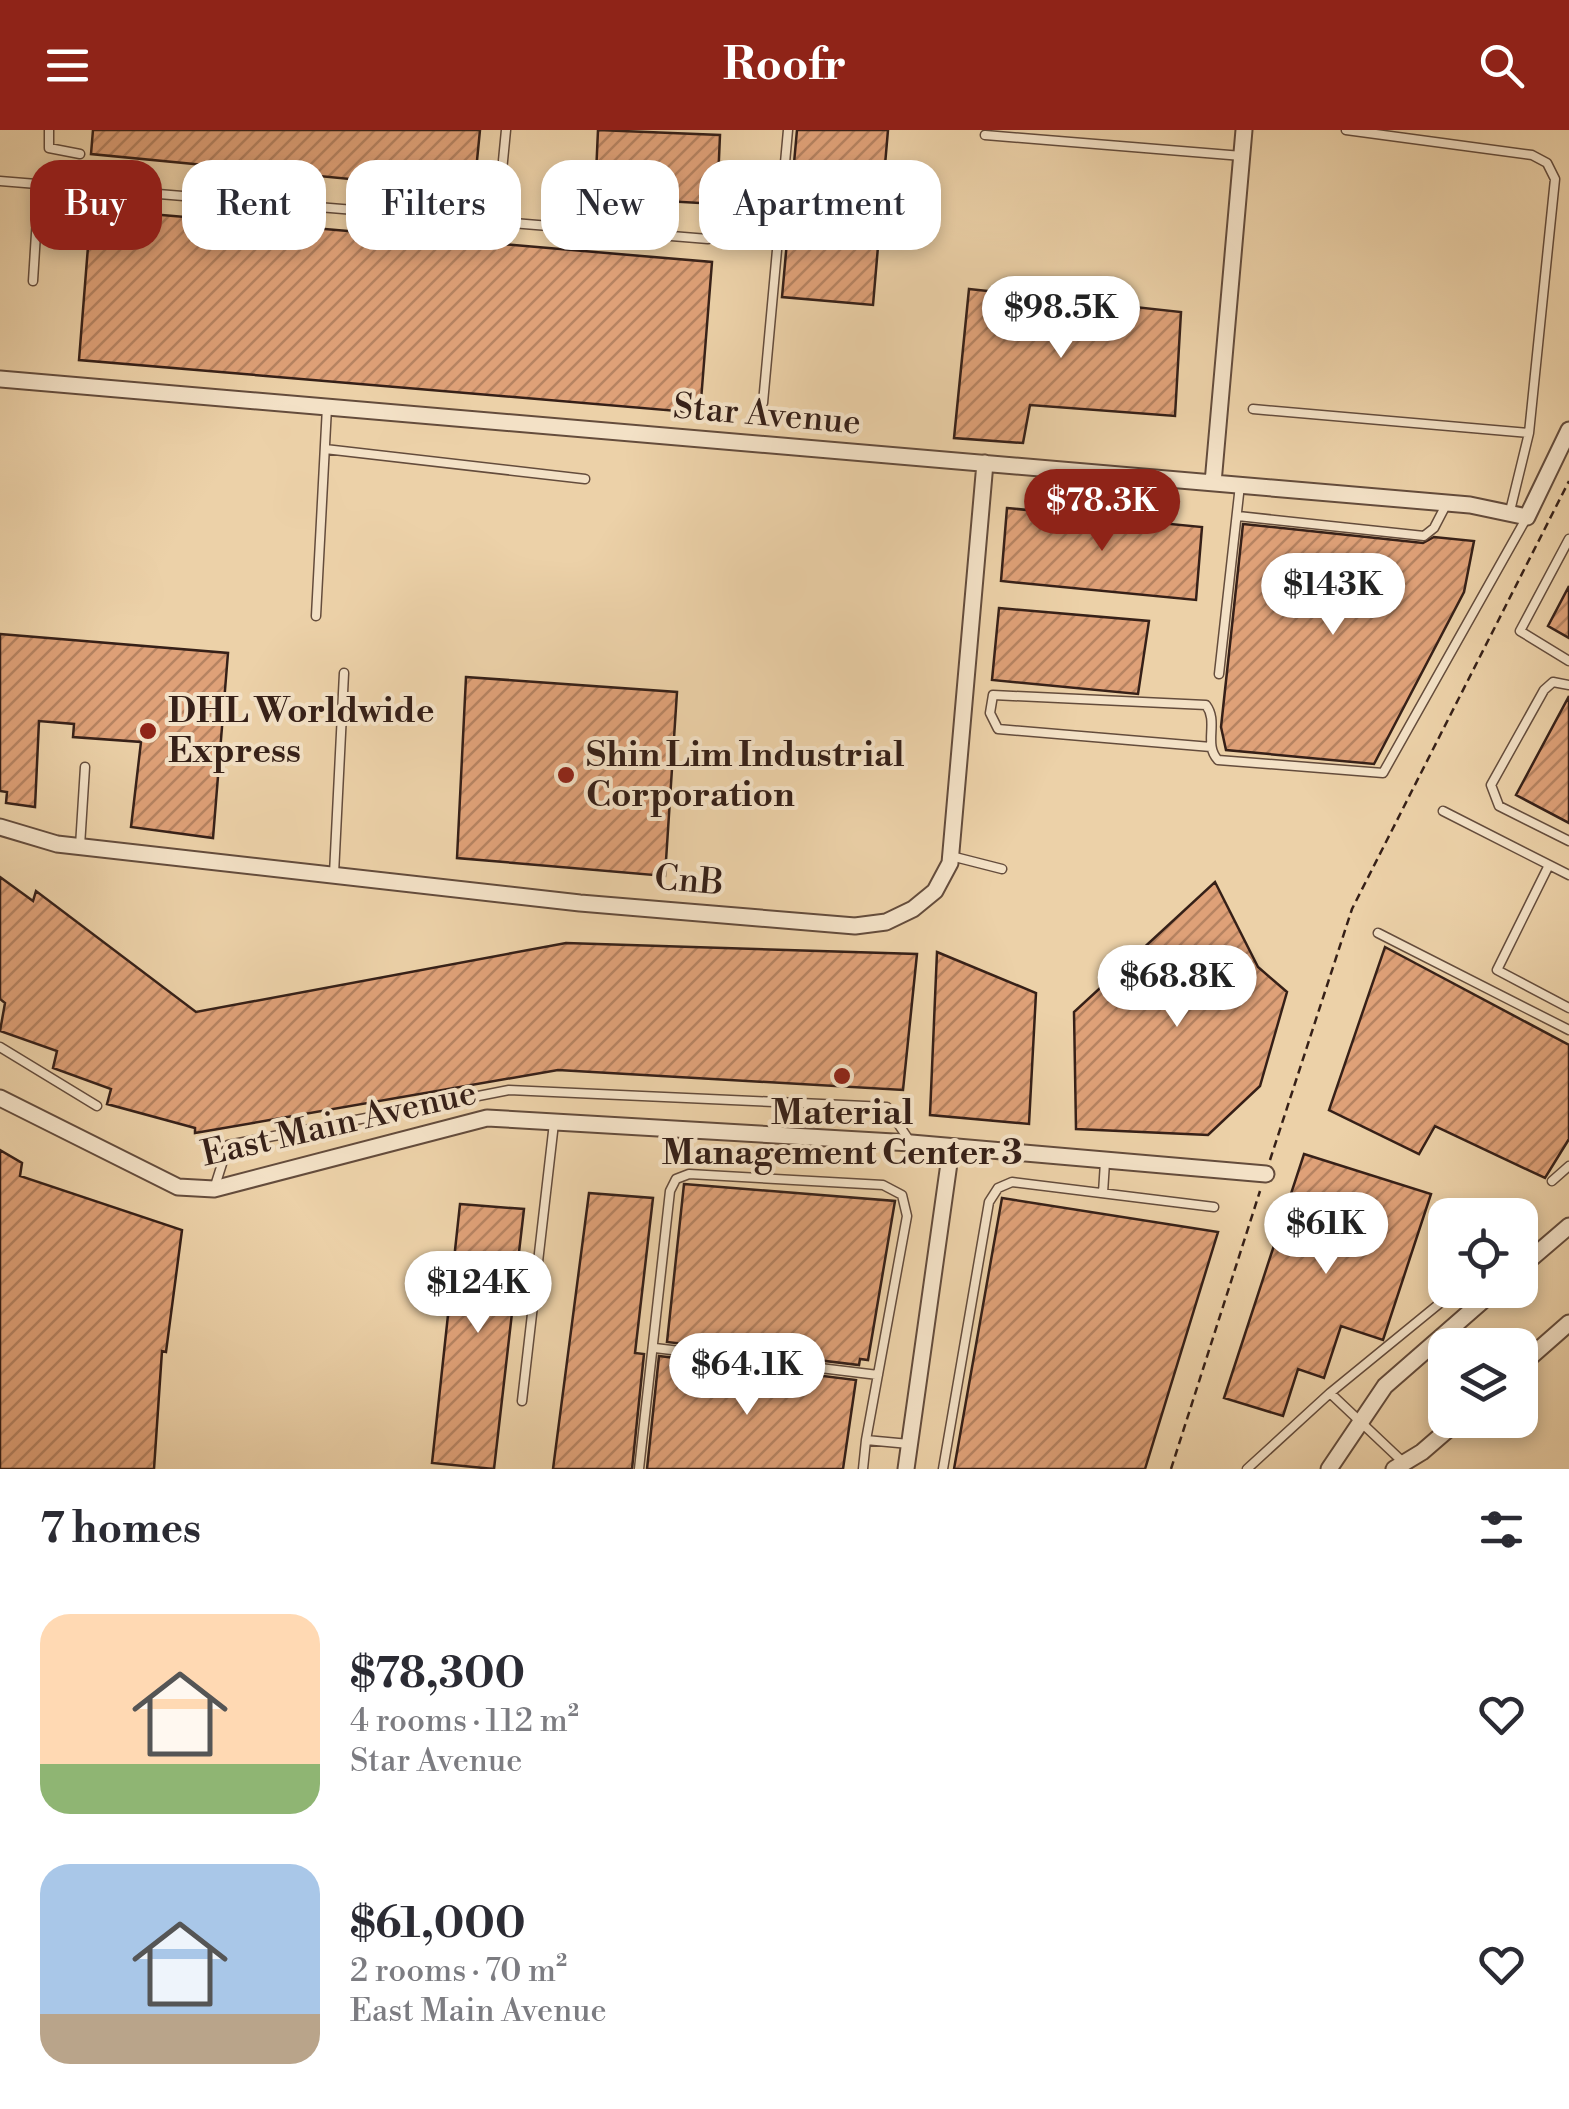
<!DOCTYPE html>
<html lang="en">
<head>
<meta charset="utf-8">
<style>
  body { margin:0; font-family:"Libre Bodoni",serif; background:#f2f2f3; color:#2b2b33; height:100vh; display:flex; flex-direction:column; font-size:38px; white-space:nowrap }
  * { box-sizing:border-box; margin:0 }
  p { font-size:32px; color:#7c7c81 }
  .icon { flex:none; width:55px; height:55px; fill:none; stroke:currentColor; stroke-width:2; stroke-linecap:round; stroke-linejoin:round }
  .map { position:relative; height:1339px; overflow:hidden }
  .side { display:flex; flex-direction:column; background:#fff; flex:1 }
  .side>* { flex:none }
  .banner { position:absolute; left:30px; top:30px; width:1000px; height:90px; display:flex; gap:20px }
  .tools { position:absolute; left:1428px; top:1068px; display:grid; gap:20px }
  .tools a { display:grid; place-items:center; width:110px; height:110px; border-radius:20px; background:#fff; box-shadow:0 5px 15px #0003; font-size:50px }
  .price { position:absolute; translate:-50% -85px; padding:0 22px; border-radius:35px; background:#fff; color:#222; font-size:32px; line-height:65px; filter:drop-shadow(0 2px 5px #0008) }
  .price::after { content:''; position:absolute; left:50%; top:60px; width:30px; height:22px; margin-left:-15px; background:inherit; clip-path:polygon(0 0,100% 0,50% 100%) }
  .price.selected { background:#8f2418; color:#fff }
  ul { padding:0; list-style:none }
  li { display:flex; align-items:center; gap:30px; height:250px; padding:0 40px }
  li span { display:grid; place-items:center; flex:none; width:280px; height:200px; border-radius:30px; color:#555 }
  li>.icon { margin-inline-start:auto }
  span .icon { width:120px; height:120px; fill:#fffc; stroke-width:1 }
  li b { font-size:42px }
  h2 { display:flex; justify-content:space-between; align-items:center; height:120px; padding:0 40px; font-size:42px }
  .chip { padding:0 35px; border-radius:30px; background:#fff; box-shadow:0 5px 15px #0003; font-size:35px; line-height:90px }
  .chip.selected { background:#8f2418; color:#fff }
  header { display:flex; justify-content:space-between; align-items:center; height:130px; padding:0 40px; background:#8f2418; color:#fff; font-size:45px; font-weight:700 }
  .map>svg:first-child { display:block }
</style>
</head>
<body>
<header><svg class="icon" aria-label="menu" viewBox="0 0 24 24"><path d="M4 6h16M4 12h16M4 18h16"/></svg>Roofr<svg class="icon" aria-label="search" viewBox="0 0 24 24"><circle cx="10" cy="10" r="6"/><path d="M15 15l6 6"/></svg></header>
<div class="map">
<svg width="1569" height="1339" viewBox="0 0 1569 1339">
  <defs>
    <pattern id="building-hatch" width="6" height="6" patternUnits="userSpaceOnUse" patternTransform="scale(2.5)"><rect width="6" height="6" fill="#dfa178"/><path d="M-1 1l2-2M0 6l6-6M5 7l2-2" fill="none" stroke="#b68361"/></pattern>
  </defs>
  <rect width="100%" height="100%" fill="#ecd1a8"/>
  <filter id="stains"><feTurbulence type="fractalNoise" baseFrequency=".002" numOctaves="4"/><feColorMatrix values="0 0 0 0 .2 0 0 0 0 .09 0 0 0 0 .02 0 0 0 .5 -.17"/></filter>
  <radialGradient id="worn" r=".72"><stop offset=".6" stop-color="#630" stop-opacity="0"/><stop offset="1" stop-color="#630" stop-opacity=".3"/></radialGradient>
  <path fill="url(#building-hatch)" stroke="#362018" stroke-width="2.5" d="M93,0H480L474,61L91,24Z
    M598,0L720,5L717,74L595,67Z
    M797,0H888L873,175L782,167Z
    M91,79L712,132L700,283L79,230Z
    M969,159L1181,182L1175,286L1030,275L1023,313L954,308Z
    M1007,378L1202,397L1196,470L1001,451Z
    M1243,394L1423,413L1434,407L1474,411L1464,462L1374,634L1226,620L1221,597Z
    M1569,456V508L1548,496Z
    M999,478L1149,491L1138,564L992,550Z
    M0,504L228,523L213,708L131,697L141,612L73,607L74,594L39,591L35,677L6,673L7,662L0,661Z
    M466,547L677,562L665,746L457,728Z
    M1569,566V693L1516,665Z
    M0,747L33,771L36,761L196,882L566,813L917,824L903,960L558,940L195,1003V998L107,974L111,959L53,938L57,921L0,901L5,873L0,869Z
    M1215,752L1258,837L1287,862L1260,956L1208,1005L1076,999L1074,882Z
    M1385,817L1569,915V1009L1545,1048L1435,996L1419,1024L1329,980Z
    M937,822L1036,863L1029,994L930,985Z
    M0,1020L22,1033L20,1046L182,1100L166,1222L162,1221L154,1339H0Z
    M1304,1024L1431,1064L1383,1210L1341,1196L1324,1248L1298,1239L1283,1286L1224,1268Z
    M684,1054L895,1071L868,1230L860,1229L859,1235L667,1212Z
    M589,1063L653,1068L635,1223L644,1224L632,1339H553Z
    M1002,1068L1218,1102L1145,1339H954Z
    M460,1074L524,1079L494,1339L432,1333Z
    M659,1226L856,1250L843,1339H647Z"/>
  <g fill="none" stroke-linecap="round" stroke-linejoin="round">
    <g stroke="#644c3c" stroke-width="11">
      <path id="lane" d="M49,0V18L80,24
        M1346,0L1532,25L1547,33L1555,49L1529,303L1510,381
        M985,5L1242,26
        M0,51L708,109
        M497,92L506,0
        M33,151L39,56
        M763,273L788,0
        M1253,279L1529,303
        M325,319L585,349
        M1238,386L1424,406L1434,398L1447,373
        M1569,409L1520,501L1569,531
        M316,486L327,277
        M1219,544L1240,355
        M1569,555L1553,552L1544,560L1491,655L1499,676L1569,711
        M1211,617L998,599L990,583L993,565L1206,575C1219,592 1203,614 1218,630L1383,643L1527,387
        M1443,681L1569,745
        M80,716L85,637
        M951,726L1002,739
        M1549,735L1497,840L1569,878
        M334,744L344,543
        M1378,803L1569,900
        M0,917L97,976
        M1552,1051L1569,1036
        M214,1059L228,1015L509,960L887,977L911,1013
        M1103,1063L1105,1032
        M1456,1160L1473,1179
        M655,1218L878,1245
        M522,1271L554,993
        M1404,1333L1330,1263L1456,1160
        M639,1339L670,1061L676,1049L689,1044L883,1055L902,1065L907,1086L866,1310
        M863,1339L866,1310L909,1314
        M943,1339L989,1072L998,1058L1012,1052L1214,1077
        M1247,1339L1330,1263"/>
    </g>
    <g stroke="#644c3c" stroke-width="19">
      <path id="street" d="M0,249L1470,375L1527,387L1569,300
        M1213,353L1244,0
        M0,697L57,714L580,773L855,796L886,792L913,779L935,761L950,733L985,333
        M0,968L178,1057L214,1059L487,988L911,1013L1266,1044
        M1520,1138L1569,1096
        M1520,1236L1569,1193
        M906,1339L951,1019
        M1329,1339L1385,1256L1495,1160
        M1394,1339L1422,1322L1459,1290"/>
    </g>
    <path stroke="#362018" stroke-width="2.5" stroke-dasharray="8 5" stroke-linecap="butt" d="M1270,1030L1352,779L1569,351
      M1171,1339L1260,1061"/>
    <use href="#lane" stroke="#f3e1c6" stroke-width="8"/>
    <use href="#street" stroke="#f3e1c6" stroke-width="15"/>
  </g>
  <g fill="#8f2418" stroke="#f3e1c6" stroke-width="4">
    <circle cx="148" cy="601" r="10"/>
    <circle cx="566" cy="645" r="10"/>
    <circle cx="842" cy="946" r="10"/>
  </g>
  <g text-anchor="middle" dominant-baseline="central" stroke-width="8" stroke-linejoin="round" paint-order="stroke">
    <g font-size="35" fill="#362018" stroke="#f3e1c6">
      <text transform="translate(767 285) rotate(5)">Star Avenue</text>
      <text transform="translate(689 751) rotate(5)">CnB</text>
      <text transform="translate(339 994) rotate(-13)">East Main Avenue</text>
    </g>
    <g font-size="35" font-weight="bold" fill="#362018" stroke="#f3e1c6" text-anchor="start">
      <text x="168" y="581">DHL Worldwide<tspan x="168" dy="40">Express</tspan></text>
      <text x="586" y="625">Shin Lim Industrial<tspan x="586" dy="40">Corporation</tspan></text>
      <text x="842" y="983" text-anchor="middle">Material<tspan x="842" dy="40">Management Center 3</tspan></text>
    </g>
  </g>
  <rect width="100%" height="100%" filter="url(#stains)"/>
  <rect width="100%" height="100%" fill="url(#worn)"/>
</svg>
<div class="tools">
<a><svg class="icon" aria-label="locate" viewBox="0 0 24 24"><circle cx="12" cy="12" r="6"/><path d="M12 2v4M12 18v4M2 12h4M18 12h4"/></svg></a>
<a><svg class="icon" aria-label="layers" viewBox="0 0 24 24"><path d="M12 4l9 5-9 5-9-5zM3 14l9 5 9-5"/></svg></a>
</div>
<b class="price" style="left:1061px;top:231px">$98.5K</b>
<b class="price selected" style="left:1102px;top:424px">$78.3K</b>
<b class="price" style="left:1333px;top:508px">$143K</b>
<b class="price" style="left:1177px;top:900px">$68.8K</b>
<b class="price" style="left:1326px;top:1147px">$61K</b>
<b class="price" style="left:478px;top:1206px">$124K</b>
<b class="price" style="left:747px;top:1288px">$64.1K</b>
<div class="banner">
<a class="chip selected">Buy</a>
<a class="chip">Rent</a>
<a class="chip">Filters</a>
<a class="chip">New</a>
<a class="chip">Apartment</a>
</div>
</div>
<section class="side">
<h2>7 homes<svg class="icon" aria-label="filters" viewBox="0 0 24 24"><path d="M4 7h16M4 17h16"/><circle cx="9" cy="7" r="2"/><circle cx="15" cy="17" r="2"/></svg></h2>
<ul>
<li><span style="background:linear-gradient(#ffd9b3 75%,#8fb573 0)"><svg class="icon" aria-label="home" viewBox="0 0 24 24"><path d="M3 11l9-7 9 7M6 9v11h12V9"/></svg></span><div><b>$78,300</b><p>4 rooms · 112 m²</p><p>Star Avenue</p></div><svg class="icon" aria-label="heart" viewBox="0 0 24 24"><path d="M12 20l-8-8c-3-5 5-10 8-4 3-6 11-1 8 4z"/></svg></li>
<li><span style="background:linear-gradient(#a9c7e8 75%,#b9a48a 0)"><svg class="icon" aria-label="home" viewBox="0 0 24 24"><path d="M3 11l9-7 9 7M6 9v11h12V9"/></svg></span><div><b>$61,000</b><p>2 rooms · 70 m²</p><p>East Main Avenue</p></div><svg class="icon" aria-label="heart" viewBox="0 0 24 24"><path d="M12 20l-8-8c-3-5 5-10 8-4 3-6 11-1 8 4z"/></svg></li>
</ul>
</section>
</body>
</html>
